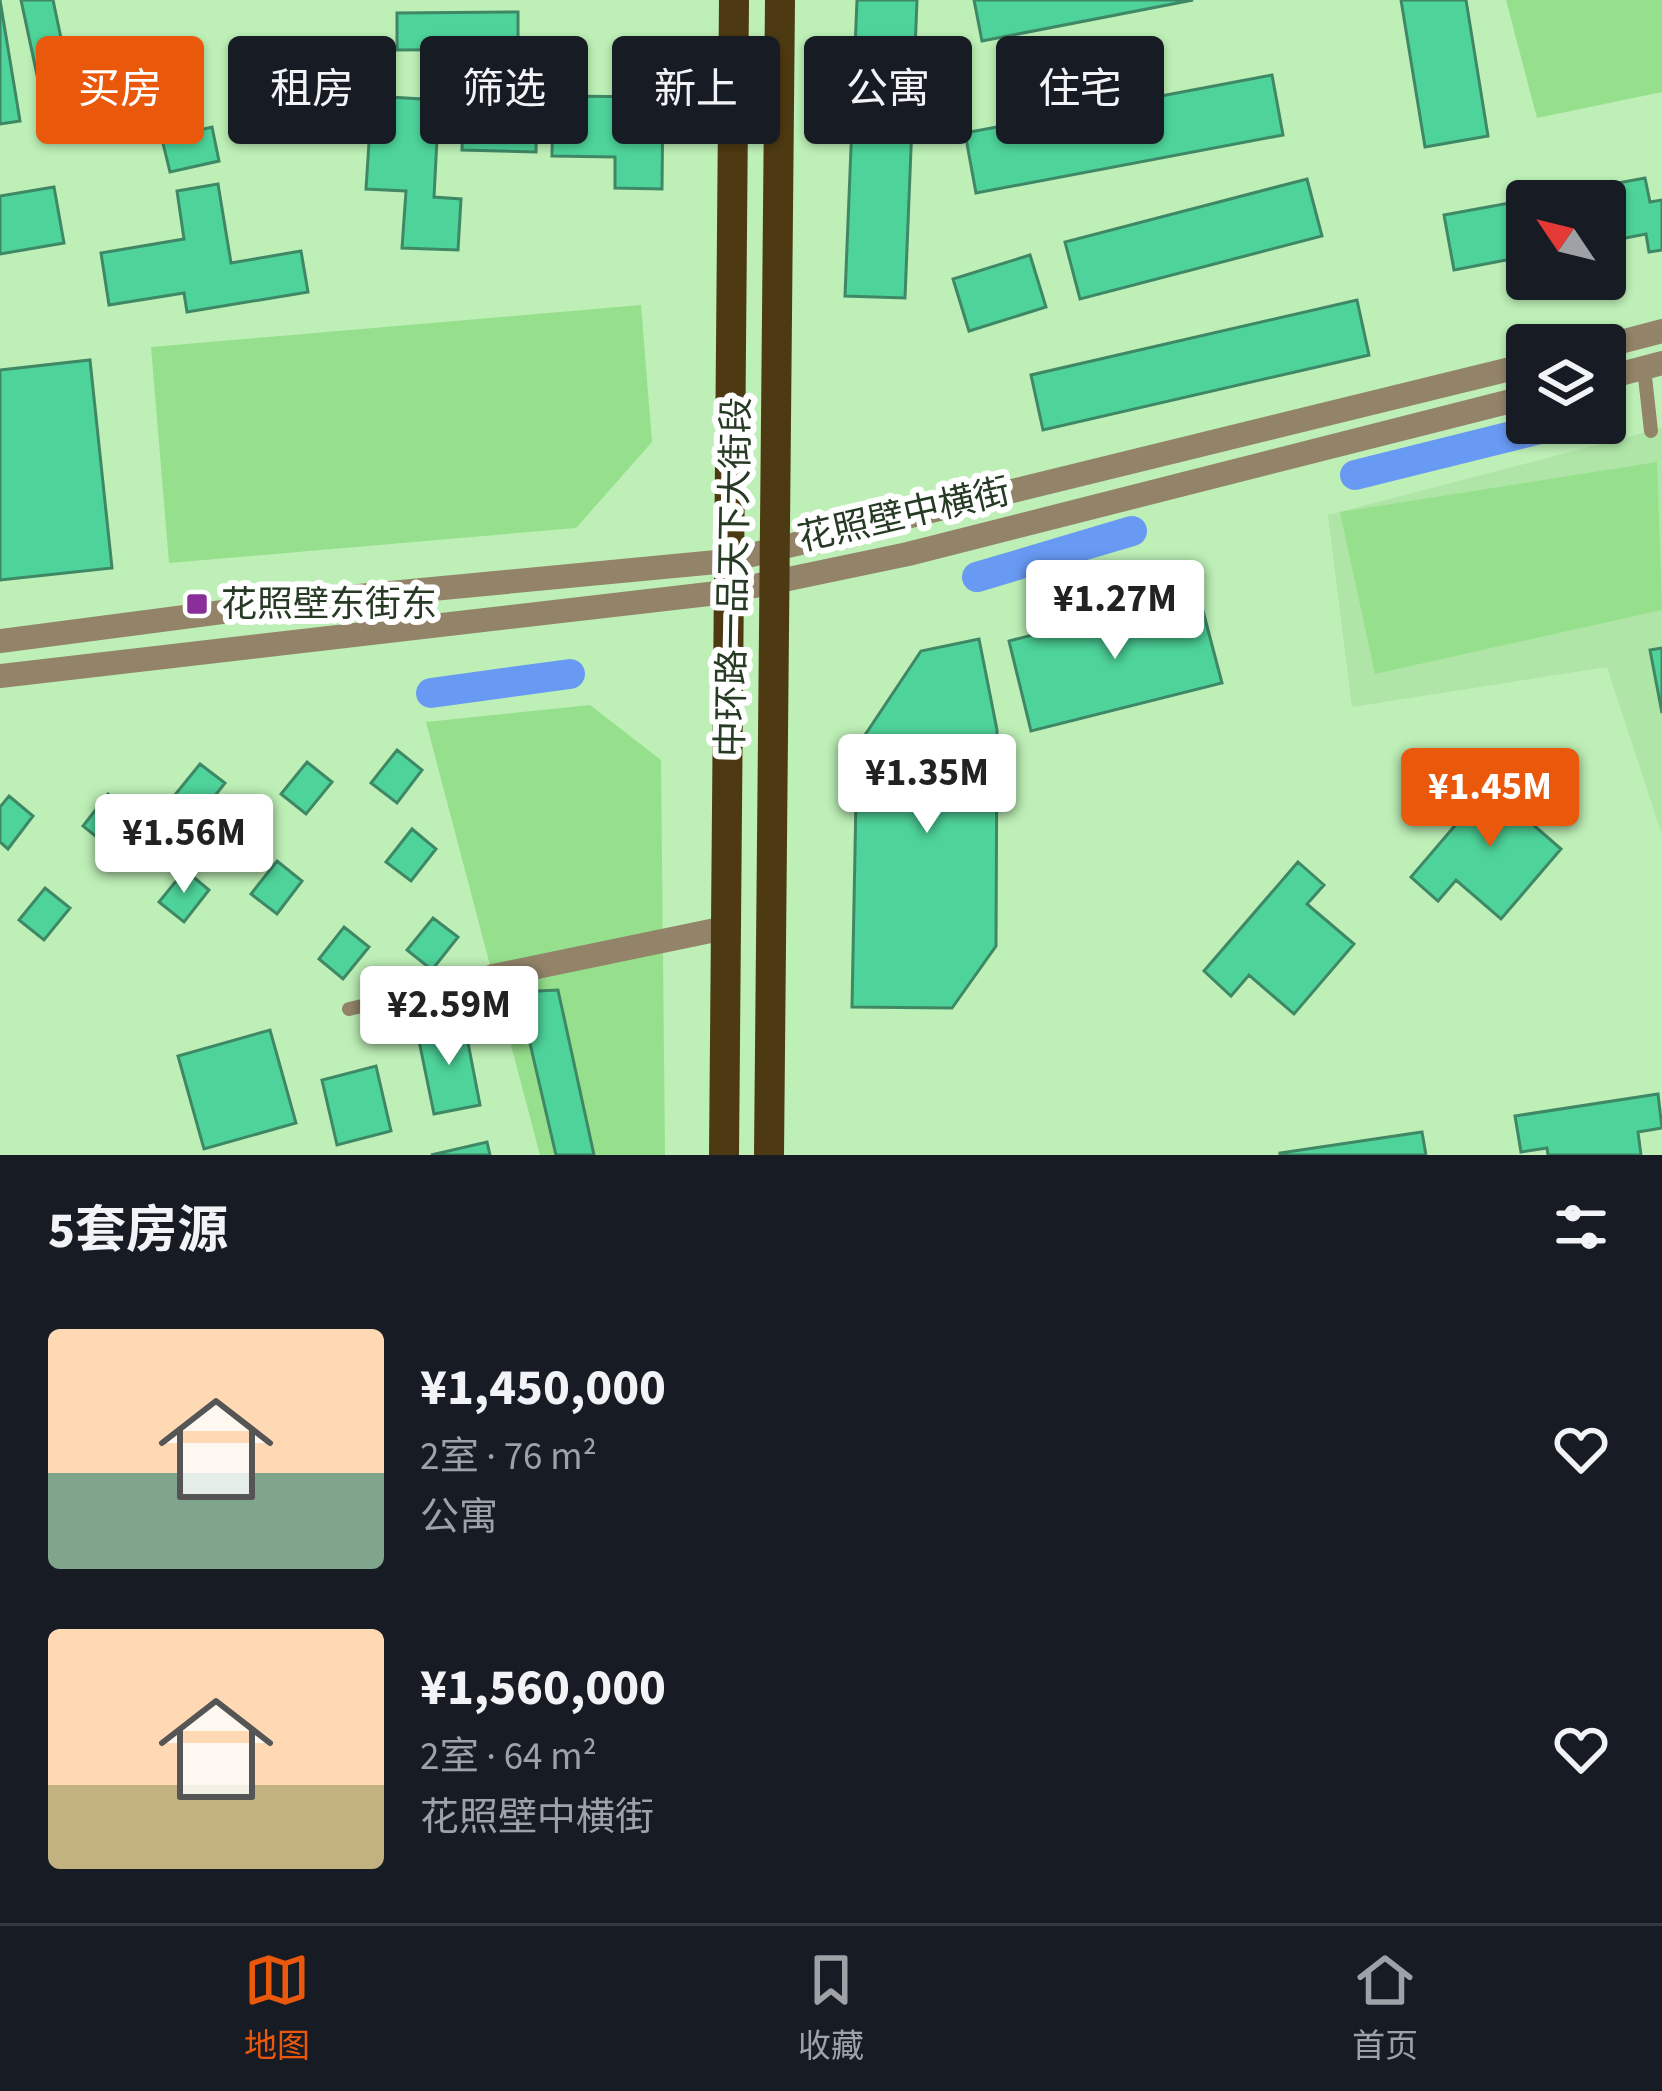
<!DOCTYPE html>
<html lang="zh">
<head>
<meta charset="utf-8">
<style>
  body { margin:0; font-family:"Source Sans 3","Noto Sans SC",sans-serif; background:#242831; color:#f1f3f6; height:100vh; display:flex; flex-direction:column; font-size:45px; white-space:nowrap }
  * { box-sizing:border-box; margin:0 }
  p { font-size:39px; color:#9ea1a6 }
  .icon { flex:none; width:66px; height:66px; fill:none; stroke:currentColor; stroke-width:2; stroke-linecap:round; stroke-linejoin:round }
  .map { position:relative; height:1155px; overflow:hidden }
  .drawer { display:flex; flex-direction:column; background:#171b24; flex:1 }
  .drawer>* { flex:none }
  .hud { position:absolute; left:36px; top:36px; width:1590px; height:108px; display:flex; gap:24px }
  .needle { width:78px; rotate:305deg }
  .tools { position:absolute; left:1506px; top:180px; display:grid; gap:24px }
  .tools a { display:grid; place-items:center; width:120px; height:120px; border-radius:12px; background:#171b24; box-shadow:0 3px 9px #0004; font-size:60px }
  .price { position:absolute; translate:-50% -102px; padding:0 27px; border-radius:12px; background:#fff; color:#222; font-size:39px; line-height:78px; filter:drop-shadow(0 3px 6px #0008) }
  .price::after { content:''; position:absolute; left:50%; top:72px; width:36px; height:27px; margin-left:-18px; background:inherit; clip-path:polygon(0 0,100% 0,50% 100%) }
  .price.on { background:#ea580c; color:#fff }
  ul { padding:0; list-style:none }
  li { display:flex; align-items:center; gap:36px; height:300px; padding:0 48px }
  li span { display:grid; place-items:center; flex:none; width:336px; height:240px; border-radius:12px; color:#555 }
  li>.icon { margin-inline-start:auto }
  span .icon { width:144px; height:144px; fill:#fffc; stroke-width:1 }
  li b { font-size:51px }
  h2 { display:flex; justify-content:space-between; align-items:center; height:144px; padding:0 48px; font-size:51px }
  .tag { padding:0 42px; border-radius:12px; background:#171b24; box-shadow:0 3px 9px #0004; font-size:42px; line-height:108px }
  .tag.on { background:#ea580c; color:#fff }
  .dock { display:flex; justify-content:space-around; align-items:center; height:168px; border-top:3px solid #363941; background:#171b24; font-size:33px; color:#9ea1a6 }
  .dock a { display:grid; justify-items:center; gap:6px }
  .dock .on { color:#ea580c }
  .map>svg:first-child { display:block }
</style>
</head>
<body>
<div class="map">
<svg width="1662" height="1155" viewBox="0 0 1662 1155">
  <rect width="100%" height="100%" fill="#bdefb6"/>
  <path fill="#afe6a7" d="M1662,428V835L1607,667L1352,707L1328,515Z"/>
  <path fill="#96e08d" d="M1506,0H1662V92L1537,118Z
    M641,305L652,442L576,528L169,563L151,347Z
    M1657,462L1662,610L1375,674L1340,512Z
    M590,705L661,760L665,1155H540L426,722Z"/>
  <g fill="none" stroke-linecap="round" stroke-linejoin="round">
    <path stroke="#6899f3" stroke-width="30" d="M1605,413L1607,412
      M1355,475L1564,423
      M977,577L1132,531
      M431,693L570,674"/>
  </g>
  <path fill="#4ed49a" stroke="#3f8866" stroke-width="3" d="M0,0L20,121L0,124Z
    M21,0H53L80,129L50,136Z
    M857,0H917L905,298L845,296Z
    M974,0H1193L982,41Z
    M1401,0H1466L1488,136L1425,147Z
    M518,12V49L397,50V13Z
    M1272,75L1283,135L976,193L965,133Z
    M372,96L439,100L434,197L461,199L458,250L402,248L406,191L366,189Z
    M553,96L663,97L662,189L615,188V157L552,156Z
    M463,104L537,105L536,152L462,150Z
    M212,127L219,161L170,172L162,139Z
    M1645,178L1650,202L1662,200V250L1649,252L1646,234L1605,242V201H1527V256L1454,270L1444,215Z
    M1307,179L1322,236L1080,299L1065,242Z
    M218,184L231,263L301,251L308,292L187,312L184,293L109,305L101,253L184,239L177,191Z
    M54,187L64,243L0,254V196Z
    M1030,255L1046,307L969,331L953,279Z
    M1357,300L1369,355L1043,430L1031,375Z
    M90,360L112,568L0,580V370Z
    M1198,592L1222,683L1031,731L1009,641Z
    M979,639L997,730L996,946L952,1008L852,1007L857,747L921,651Z
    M1662,648V713L1650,650Z
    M397,750L422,770L397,803L371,783Z
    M307,762L332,782L306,814L281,794Z
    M200,764L225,783L199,816L174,796Z
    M1505,767L1531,790L1515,809L1561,849L1501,919L1456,880L1438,901L1411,877Z
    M108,794L133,814L108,846L83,826Z
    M9,796L33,816L8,849L0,842V807Z
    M412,829L436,849L411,881L386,862Z
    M277,861L302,881L277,914L251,894Z
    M1298,862L1324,885L1307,904L1354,944L1294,1014L1249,975L1231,996L1204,971Z
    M185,870L209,890L184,922L159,902Z
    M45,888L70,908L44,940L19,920Z
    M433,918L458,937L432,970L407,950Z
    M344,927L369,947L343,979L319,959Z
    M558,990L594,1155H556L518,992Z
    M464,1022L480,1105L434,1114L417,1031Z
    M270,1030L296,1123L204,1149L178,1056Z
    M376,1066L391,1131L337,1145L322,1080Z
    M1658,1094L1662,1128L1638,1132L1641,1155H1548L1547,1148L1521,1152L1515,1116Z
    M1422,1132L1426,1155H1280V1153Z
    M487,1142L490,1155H431Z"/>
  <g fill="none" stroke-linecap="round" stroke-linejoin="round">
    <path stroke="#928369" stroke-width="14" d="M1644,368L1651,431
      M349,1009L493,976"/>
    <path stroke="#928369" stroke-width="24" d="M493,976L725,928"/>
    <path stroke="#928369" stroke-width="24" d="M1605,346L1662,331
      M1605,378L1662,363
      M0,641L306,601L727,561L1527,365
      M0,676L726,592L908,554L1527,397"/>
    <path stroke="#4e3a12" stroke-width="30" d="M724,1155L734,0
      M769,1155L780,0"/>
  </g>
  <rect fill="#8a2f9a" stroke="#fff" stroke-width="4.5" x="185" y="592" width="24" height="24" rx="6"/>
  <g text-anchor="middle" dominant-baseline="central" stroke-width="12" stroke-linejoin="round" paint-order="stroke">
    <g font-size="36" fill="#263a24" stroke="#fff">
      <text transform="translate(904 515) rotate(-13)">花照壁中横街</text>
      <text transform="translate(734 577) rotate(-89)">中环路一品天下大街段</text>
    </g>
    <g font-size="36" fill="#263a24" stroke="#fff" text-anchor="start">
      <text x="221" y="604">花照壁东街东</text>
    </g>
  </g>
</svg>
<div class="tools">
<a><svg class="needle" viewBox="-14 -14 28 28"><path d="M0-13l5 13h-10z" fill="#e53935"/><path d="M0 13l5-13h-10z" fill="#9ea1a6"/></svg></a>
<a><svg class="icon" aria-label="layers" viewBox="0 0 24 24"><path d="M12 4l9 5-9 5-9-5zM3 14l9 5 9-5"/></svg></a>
</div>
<b class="price" style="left:1115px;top:662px">¥1.27M</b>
<b class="price" style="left:927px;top:836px">¥1.35M</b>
<b class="price on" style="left:1490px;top:850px">¥1.45M</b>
<b class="price" style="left:184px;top:896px">¥1.56M</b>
<b class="price" style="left:449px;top:1068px">¥2.59M</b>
<div class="hud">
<a class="tag on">买房</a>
<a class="tag">租房</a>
<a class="tag">筛选</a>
<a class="tag">新上</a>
<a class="tag">公寓</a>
<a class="tag">住宅</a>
</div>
</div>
<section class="drawer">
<h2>5套房源<svg class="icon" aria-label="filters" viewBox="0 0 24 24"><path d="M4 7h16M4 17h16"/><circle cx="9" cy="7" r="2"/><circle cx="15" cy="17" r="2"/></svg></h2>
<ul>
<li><span style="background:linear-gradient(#ffd9b3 60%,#7fa58c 0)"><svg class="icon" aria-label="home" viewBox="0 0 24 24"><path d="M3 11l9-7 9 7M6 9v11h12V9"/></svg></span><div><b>¥1,450,000</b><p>2室 · 76 m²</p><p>公寓</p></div><svg class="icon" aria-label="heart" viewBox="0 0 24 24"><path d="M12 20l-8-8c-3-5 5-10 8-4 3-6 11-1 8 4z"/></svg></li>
<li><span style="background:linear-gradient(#ffd9b3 65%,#c2b280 0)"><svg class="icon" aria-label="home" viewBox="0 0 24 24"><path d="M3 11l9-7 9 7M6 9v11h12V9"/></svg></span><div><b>¥1,560,000</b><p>2室 · 64 m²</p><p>花照壁中横街</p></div><svg class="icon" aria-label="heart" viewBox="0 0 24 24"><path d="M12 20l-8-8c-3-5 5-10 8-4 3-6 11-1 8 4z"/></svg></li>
</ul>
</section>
<nav class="dock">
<a class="on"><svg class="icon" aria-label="map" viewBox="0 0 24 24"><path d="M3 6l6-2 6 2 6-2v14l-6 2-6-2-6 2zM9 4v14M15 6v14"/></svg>地图</a>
<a><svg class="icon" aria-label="saved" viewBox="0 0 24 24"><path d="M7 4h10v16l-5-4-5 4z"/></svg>收藏</a>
<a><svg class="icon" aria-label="home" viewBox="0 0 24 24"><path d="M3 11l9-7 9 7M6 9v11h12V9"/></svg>首页</a>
</nav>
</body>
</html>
